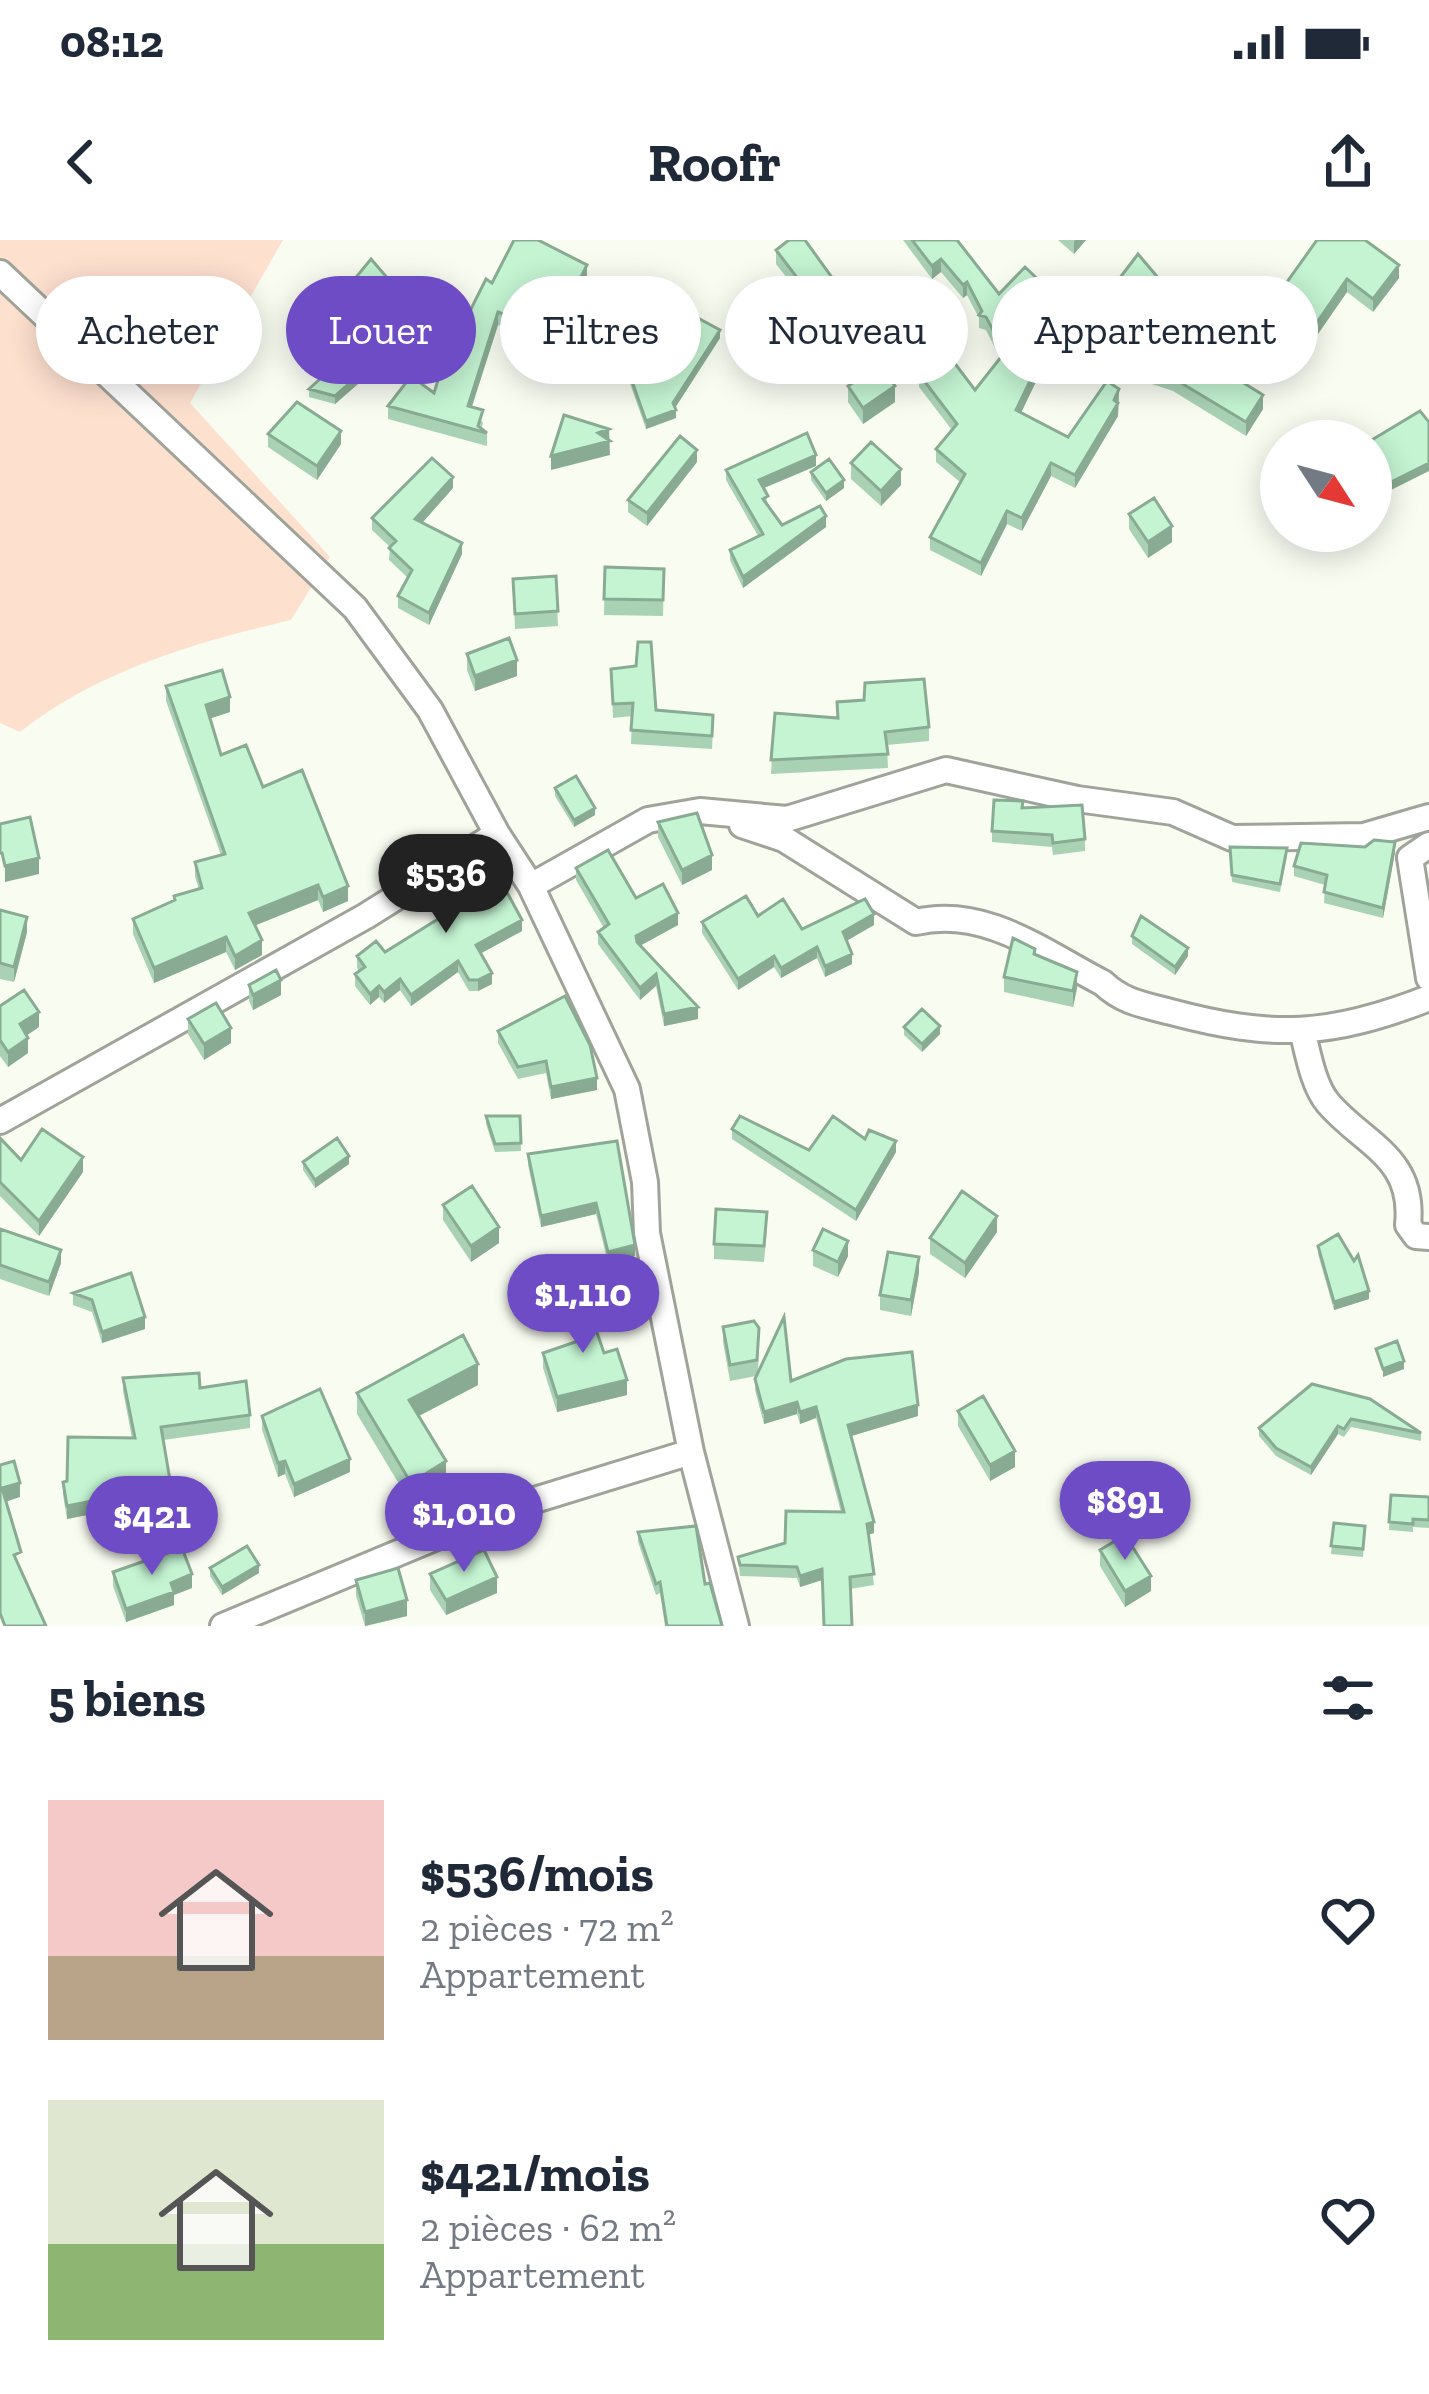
<!DOCTYPE html>
<html lang="fr">
<head>
<meta charset="utf-8">
<style>
  body { margin:0; font-family:"Zilla Slab",serif; background:#f6f6f7; color:#1f2937; height:100vh; display:flex; flex-direction:column; font-size:45px; white-space:nowrap }
  * { box-sizing:border-box; margin:0 }
  p { font-size:39px; color:#747a83 }
  .icon { flex:none; width:66px; height:66px; fill:none; stroke:currentColor; stroke-width:2; stroke-linecap:round; stroke-linejoin:round }
  .map { position:relative; height:1386px; overflow:hidden }
  .details { display:flex; flex-direction:column; background:#fff; flex:1 }
  .details>* { flex:none }
  .banner { position:absolute; left:36px; top:36px; width:1359px; height:108px; display:flex; gap:24px }
  .needle { width:78px; rotate:126deg }
  .fabs { position:absolute; left:1260px; top:180px; display:grid; gap:24px }
  .fabs a { display:grid; place-items:center; width:132px; height:132px; border-radius:50%; background:#fff; box-shadow:0 6px 30px #0003; font-size:60px }
  .price { position:absolute; translate:-50% -102px; padding:0 27px; border-radius:42px; background:#6e4cc5; color:#fff; font-size:39px; line-height:78px; filter:drop-shadow(0 3px 6px #0008) }
  .price::after { content:''; position:absolute; left:50%; top:72px; width:36px; height:27px; margin-left:-18px; background:inherit; clip-path:polygon(0 0,100% 0,50% 100%) }
  .price.current { background:#222; color:#fff }
  ul { padding:0; list-style:none }
  li { display:flex; align-items:center; gap:36px; height:300px; padding:0 48px }
  li span { display:grid; place-items:center; flex:none; width:336px; height:240px; border-radius:0px; color:#555 }
  li>.icon { margin-inline-start:auto }
  span .icon { width:144px; height:144px; fill:#fffc; stroke-width:1 }
  li b { font-size:51px }
  h2 { display:flex; justify-content:space-between; align-items:center; height:144px; padding:0 48px; font-size:51px }
  .pill { padding:0 42px; border-radius:54px; background:#fff; box-shadow:0 6px 30px #0003; font-size:42px; line-height:108px }
  .pill.current { background:#6e4cc5; color:#fff }
  .status { display:flex; justify-content:space-between; align-items:center; height:84px; padding:0 60px; background:#fff; direction:ltr }
  .status svg { height:33px; fill:currentColor }
  header { display:flex; justify-content:space-between; align-items:center; height:156px; padding:0 48px; background:#fff; font-size:54px; font-weight:800 }
  .map>svg:first-child { display:block }
</style>
</head>
<body>
<div class="status"><b>08:12</b><svg viewBox="0 0 49 12"><path d="M0 12V9h3v3zM5 12V6h3v6zM10 12V3h3v9zM15 12V0h3v12zM26 1h20v11H26zM47 4h2v5h-2z"/></svg></div>
<header><svg class="icon" aria-label="back" viewBox="0 0 24 24"><path d="M15 5l-7 7 7 7"/></svg>Roofr<svg class="icon" aria-label="share" viewBox="0 0 24 24"><path d="M12 15V3M7 8l5-5 5 5M5 13v7h14v-7"/></svg></header>
<div class="map">
<svg width="1429" height="1386" viewBox="0 0 1429 1386">
  <rect width="100%" height="100%" fill="#f9fcf1"/>
  <path fill="#fee0cf" d="M0,0H283L190,163L330,317L291,380C194,403 99,430 20,492L0,483Z"/>
  <g fill="none" stroke-linecap="round" stroke-linejoin="round">
    <g stroke="#a0a399" stroke-width="30">
      <path id="minor" d="M0,33L355,368L430,470L497,594L531,646L627,849L645,942L647,993L691,1212L736,1386
        M742,585L784,599L916,682C985,666 1043,712 1103,743C1123,762 1144,765 1171,772C1272,799 1330,797 1429,758
        M1429,605L1410,618L1429,738
        M531,646L648,580L700,571L787,579L946,530L1077,559L1173,572L1232,598L1364,596L1429,577
        M1302,790C1308,813 1313,845 1328,863C1364,905 1415,917 1408,985L1416,996L1429,997
        M0,881L366,676L497,594
        M223,1386L499,1271L691,1212"/>
    </g>
    <use href="#minor" stroke="#fff" stroke-width="24"/>
  </g>
  <path fill="#a9d2b5" d="M903,0H957L999,54L1049,63L1045,67L1112,110V123L1109,130L1036,107L1044,125L1021,173L1068,197L1119,149L1118,176L1075,248L1051,236L1022,291L1007,284L981,336L930,310V297L960,242L936,222V209L952,190L919,147V134L975,150L1000,118L986,90L979,88V78L967,55L963,58L941,32L932,39Z
    M1058,0H1086L1074,14Z
    M1317,0L1399,38L1373,72L1347,52L1311,104L1272,76V63Z
    M776,10L851,77L790,120L770,80V66L798,52L776,24Z
    M587,38L573,67L589,84L581,114L498,85L471,167L483,183L481,189L487,193V206L388,179V166L434,153L449,106L445,104V91L470,71L492,43Z
    M353,41L390,48L376,67L353,49Z
    M1116,43L1193,92L1178,103L1263,169L1246,196L1173,151L1137,139V126L1152,82L1116,56Z
    M628,66L664,70L720,98L675,168L676,178L646,189L621,118V110L660,105L628,74Z
    M366,137L335,164L309,157V149Z
    M848,146L895,162L863,184L848,162Z
    M268,194L341,204L317,240L268,207Z
    M697,222L647,286L628,272V260Z
    M851,223L901,245L881,266L851,239Z
    M816,226L764,248L768,266L782,285L826,287L743,348L730,320V310L758,296L726,240V230Z
    M811,232L844,248L826,261L811,240Z
    M453,248L422,283L462,314L429,385L398,368V356L408,338L389,320L390,307L372,290V278Z
    M1129,274L1172,302L1148,318L1129,289Z
    M605,327L664,329L663,376L604,375Z
    M556,336L558,386L515,389L513,339Z
    M467,414L517,436L475,451L467,430Z
    M611,429L656,470L713,488L712,509L631,504L632,476L613,478Z
    M166,446L230,472L210,478L221,515L263,547L348,661L323,672L318,660L255,685L262,715L235,730L226,712L154,743L133,694V679L174,661V656L199,649L195,637V622L221,615L166,461Z
    M775,473L929,487V501L887,505L888,528L771,534Z
    M555,548L595,575L574,587L555,556Z
    M1022,568L1085,599V611L1053,615L1052,607L992,602V591Z
    M658,582L712,630L682,645L658,597Z
    M1230,607L1287,616L1280,652L1232,642Z
    M1395,612L1383,678L1324,663L1325,645L1294,636V626Z
    M456,628L522,691L481,713L492,744L478,751H469L458,732L411,766L400,750L384,763L379,757L370,765L355,746V734L359,731L357,728V716L385,712L470,660L456,639Z
    M576,628L636,658L678,685L641,705L698,779L664,786L656,746L640,760L598,704V692L604,688L576,640Z
    M0,670L27,692L14,742L0,739Z
    M758,676L802,689L874,685L846,700L852,724L825,737L817,718L781,738L774,727L738,750L702,693V682Z
    M1132,696L1188,716L1175,735L1132,704Z
    M1035,714L1077,748L1073,767L1004,752V737Z
    M249,745L281,755L253,770L249,761Z
    M0,766L39,787L27,795L28,813L8,827L0,816Z
    M188,779L231,803L204,820L188,794Z
    M904,787L940,794L922,812L904,795Z
    M498,791L597,850L551,859L546,833L518,839L498,803Z
    M486,876H520L521,911L495,912L486,884Z
    M732,889L809,910L865,899L896,912L856,981L732,899Z
    M0,898L21,920L83,932L39,996L0,956Z
    M617,901L635,1016L608,1023L596,974L541,987L528,925V914Z
    M303,922L349,924L315,948L303,930Z
    M443,965L499,1003L471,1022L443,980Z
    M767,988L764,1022L714,1019V1004Z
    M0,989L61,1023L49,1056L0,1039Z
    M997,992L965,1038L930,1014V998Z
    M1318,1006L1369,1059L1334,1070L1318,1014Z
    M813,1010L848,1016L838,1037L813,1026Z
    M919,1033L911,1076L880,1070V1055Z
    M73,1053L145,1077V1089L102,1103L92,1072L73,1065Z
    M561,1064L604,1113L627,1155L557,1172L543,1128V1113L578,1101L561,1079Z
    M723,1087L759,1104L758,1133L918,1176L851,1196L874,1293L868,1295L874,1345L850,1349L822,1340L800,1347L797,1338L740,1336L738,1317L785,1303L841,1272L816,1178L800,1184L797,1174L764,1184L755,1150L756,1136L730,1141L723,1102Z
    M123,1138L200,1148L250,1175V1188L163,1200L173,1258V1271L114,1283L112,1270L67,1279L63,1255V1242L67,1241L132,1198L123,1151Z
    M1312,1144L1421,1193V1201L1351,1187L1344,1197L1338,1194L1311,1235L1276,1216L1259,1196V1188Z
    M478,1145L419,1176L446,1242L411,1264L357,1174V1153Z
    M958,1171L1015,1227L990,1241L958,1186Z
    M262,1176L350,1232L294,1257L285,1234L278,1237L262,1190Z
    M1391,1255L1429,1257V1288L1413,1287V1292L1389,1290Z
    M1334,1283L1365,1286L1363,1317L1331,1314Z
    M638,1292L705,1344L722,1386H665L660,1353L656,1355L638,1302Z
    M1100,1310L1151,1351L1125,1367L1100,1326Z
    M210,1328L259,1333L222,1355L210,1336Z
    M113,1332L192,1348L174,1355V1365L126,1382L113,1346Z
    M430,1334L497,1353L446,1375L430,1350Z
    M356,1340L407,1376L365,1386L356,1356Z"/>
  <path fill="#89ab93" d="M1075,0H1086L1074,14V2Z
    M941,19V32L932,39V26Z
    M587,25V38L567,78V65Z
    M1399,25V38L1373,72V59Z
    M1347,39V52L1311,104V91Z
    M390,41V48L376,67V59Z
    M967,42V55L963,58V45Z
    M1049,50V63L1038,75V62Z
    M851,64V77L790,120V107Z
    M589,71V84L581,114V101Z
    M498,72V85L468,179V166Z
    M1193,79V92L1168,110V96Z
    M720,90V98L673,171V163Z
    M1044,112V125L1016,183V170Z
    M366,129V137L335,164V156Z
    M895,146V162L863,184V168Z
    M1119,149L1118,176L1075,248V235Z
    M1263,155V169L1246,196V182Z
    M676,170V178L646,189V181Z
    M609,189L610,215L551,230V216Z
    M341,191V204L317,240V226Z
    M697,210V222L647,286V273Z
    M816,215V226L759,250V240Z
    M1051,223V236L1022,291V278Z
    M1429,223V231L1391,250V242Z
    M901,229V245L881,266V251Z
    M1385,230V238L1371,245V237Z
    M453,237V248L415,291V279Z
    M844,240V248L826,261V253Z
    M1007,271V284L981,336V323Z
    M826,276V287L743,348V337Z
    M1172,286V302L1148,318V302Z
    M462,303V314L429,385V373Z
    M517,420V436L475,451V436Z
    M230,457V472L206,480V465Z
    M595,568V575L574,587V580Z
    M1395,602V612L1383,678V668Z
    M712,615V630L682,645V630Z
    M39,618V634L5,642V626Z
    M318,645V660L249,688V673Z
    M348,646V661L323,672V657Z
    M678,673V685L636,708V696Z
    M874,674V685L843,703V692Z
    M27,677V692L14,742V727Z
    M522,680V691L476,716V705Z
    M226,697V712L154,743V728Z
    M262,700V715L235,730V716Z
    M817,707V718L781,738V728Z
    M1188,708V716L1175,735V727Z
    M852,714V724L825,737V726Z
    M774,716V727L738,750V739Z
    M458,721V732L411,766V755Z
    M1077,732V748L1073,767V751Z
    M492,733V744L478,751V740Z
    M656,734V746L640,760V748Z
    M400,739V750L384,763V752Z
    M281,740V755L253,770V755Z
    M379,746V757L370,765V754Z
    M698,767V779L664,786V774Z
    M39,772V787L20,800V784Z
    M940,786V794L922,812V804Z
    M231,788V803L204,820V804Z
    M28,798V813L8,827V812Z
    M597,838V850L551,859V847Z
    M896,901V912L856,981V970Z
    M349,916V924L315,948V940Z
    M83,917V932L39,996V981Z
    M596,963V974L541,987V976Z
    M997,976V992L965,1038V1023Z
    M499,987V1003L471,1022V1006Z
    M848,1001V1016L838,1037V1022Z
    M635,1005V1016L608,1023V1012Z
    M61,1010V1023L49,1056V1042Z
    M919,1017V1033L911,1076V1060Z
    M1369,1051V1059L1334,1070V1062Z
    M145,1077V1089L102,1103V1092Z
    M1404,1121V1129L1383,1137V1129Z
    M478,1124V1145L409,1181V1160Z
    M627,1140V1155L557,1172V1157Z
    M797,1162V1174L764,1184V1172Z
    M918,1165V1176L848,1197V1185Z
    M816,1167V1178L800,1184V1172Z
    M1338,1186V1194L1311,1235V1227Z
    M1015,1211V1227L990,1241V1225Z
    M350,1219V1232L294,1257V1244Z
    M285,1221V1234L278,1237V1223Z
    M446,1221V1242L411,1264V1243Z
    M20,1243V1257L2,1263V1248Z
    M112,1257V1270L67,1279V1266Z
    M874,1282V1293L867,1295V1284Z
    M259,1325V1333L222,1355V1347Z
    M822,1329V1340L800,1347V1336Z
    M192,1334V1348L174,1355V1365L126,1382V1369L171,1343Z
    M1151,1336V1351L1125,1367V1351Z
    M497,1337V1353L446,1375V1360Z
    M407,1360V1376L365,1386V1372Z"/>
  <path fill="#c4f4d2" stroke="#89ab93" stroke-width="3" d="M514,0H538L587,25L567,65L589,71L581,101L498,72L468,166L483,170L478,186L487,193L388,166L411,136L434,153L452,95L445,91L463,67L470,71L486,39L492,43Z
    M789,0H805L851,64L790,107L770,66L805,48L776,10Z
    M912,0H957L999,54L1025,27L1049,50L1038,62L1112,110L1109,117L1001,82L1044,112L1016,170L1068,197L1107,141L1119,149L1114,160L1118,163L1075,235L1051,223L1022,278L1007,271L981,323L930,297L965,234L936,209L957,184L919,134L947,113L975,150L1005,112L986,77L979,75L982,71L967,42L963,45L941,19L932,26Z
    M1317,0H1365L1399,25L1373,59L1347,39L1311,91L1272,63Z
    M1138,14L1193,79L1168,96L1263,155L1246,182L1173,138L1137,126L1155,71L1116,43Z
    M371,19L390,41L376,59L353,41Z
    M644,50L664,70L670,63L720,90L673,163L676,170L646,181L621,110L667,104L628,66Z
    M350,112L366,129L335,156L309,149Z
    M880,125L895,146L863,168L848,146Z
    M297,162L341,191L317,226L268,194Z
    M1420,171L1429,182V223L1391,242L1385,230L1371,237L1370,201Z
    M564,175L609,189L598,193L610,201L551,216Z
    M807,193L816,215L759,240L768,256L763,259L782,285L820,266L826,276L743,337L730,310L763,294L726,230Z
    M680,196L697,210L647,273L628,260Z
    M871,202L901,229L881,251L851,223Z
    M432,218L453,237L415,279L462,303L429,373L398,356L412,330L389,308L396,301L372,278Z
    M829,219L844,240L826,253L811,232Z
    M1154,258L1172,286L1148,302L1129,274Z
    M605,327L664,329L663,360L604,359Z
    M556,336L558,371L515,374L513,339Z
    M509,398L517,420L475,436L467,414Z
    M638,402H651L656,470L713,475L712,496L631,490L633,463L613,464L611,429L636,426Z
    M222,430L230,457L206,465L221,515L246,505L263,547L302,530L348,646L323,657L318,645L249,673L262,700L235,716L226,697L154,728L133,679L175,660L174,656L202,648L195,622L225,614L166,446Z
    M924,439L929,487L885,492L888,514L771,520L775,473L838,478L837,462L864,460L865,443Z
    M576,536L595,568L574,580L555,548Z
    M994,560L1023,561L1022,568L1082,565L1085,599L1053,603L1052,595L992,591Z
    M697,573L712,615L682,630L658,582Z
    M30,577L39,618L5,626L2,613H0V584Z
    M1374,600L1395,602L1383,668L1324,652L1327,635L1294,626L1301,603L1365,607Z
    M1230,607L1287,608L1280,644L1232,635Z
    M484,610L522,680L476,705L492,733L478,740H469L458,721L411,755L400,739L384,752L379,746L370,754L355,734L365,727L357,716L376,701L385,712L475,656L456,628Z
    M608,610L636,658L663,644L678,673L636,696L637,702L698,767L664,774L656,734L640,748L598,692L609,684L576,628Z
    M746,656L758,676L783,659L802,689L865,659L874,674L843,692L852,714L825,726L817,707L781,728L774,716L738,739L702,682Z
    M0,670L27,677L14,727L0,723Z
    M1141,676L1188,708L1175,727L1132,696Z
    M1013,698L1035,709L1034,714L1077,732L1073,751L1004,737Z
    M276,730L281,740L253,755L249,745Z
    M24,750L39,772L20,784L28,798L8,812L0,800V766Z
    M565,756L590,805L597,838L551,847L546,821L518,827L498,791Z
    M216,763L231,788L204,804L188,779Z
    M922,769L940,786L922,804L904,787Z
    M486,876H520L521,903L495,904Z
    M740,876L809,910L833,876L865,899L869,890L896,901L856,970L732,889Z
    M42,889L83,917L39,981L0,942V898L21,920Z
    M337,898L349,916L315,940L303,922Z
    M617,901L635,1005L608,1012L596,963L541,976L528,914Z
    M472,946L499,987L471,1006L443,965Z
    M962,951L997,976L965,1023L930,998Z
    M716,969L767,972L764,1006L714,1004Z
    M0,989L61,1010L49,1042L0,1025Z
    M823,989L848,1001L838,1022L813,1010Z
    M1338,994L1354,1021L1358,1015L1369,1051L1334,1062L1318,1006Z
    M888,1012L919,1017L911,1060L880,1055Z
    M131,1033L145,1077L102,1092L92,1060L73,1053Z
    M582,1049L604,1113L617,1109L627,1140L557,1157L543,1113L587,1098L561,1064Z
    M784,1077L791,1141L846,1119L912,1112L918,1165L848,1185L874,1282L867,1284L874,1334L850,1337L852,1386H824L822,1329L800,1336L797,1327L740,1325L738,1317L785,1303L786,1271L844,1272L816,1167L800,1172L797,1162L764,1172L755,1139Z
    M754,1081L759,1088L757,1120L730,1125L723,1087Z
    M463,1095L478,1124L409,1160L446,1221L411,1243L357,1153Z
    M1397,1101L1404,1121L1383,1129L1376,1109Z
    M199,1133L200,1148L246,1141L250,1175L161,1187L173,1258L114,1270L112,1257L67,1266L63,1242L67,1241L68,1197L135,1198L123,1138Z
    M1312,1144L1370,1159L1421,1193L1351,1179L1344,1189L1338,1186L1311,1227L1276,1208L1259,1188Z
    M320,1149L350,1219L294,1244L285,1221L278,1223L262,1176Z
    M983,1156L1015,1211L990,1225L958,1171Z
    M14,1221L20,1243L2,1248L21,1312L14,1315L46,1386H5L0,1373V1225Z
    M1391,1255L1429,1257V1280L1413,1279V1284L1389,1282Z
    M1334,1283L1365,1286L1363,1309L1331,1306Z
    M696,1286L705,1344L710,1343L722,1386H667L660,1342L656,1344L638,1292Z
    M1125,1295L1151,1336L1125,1351L1100,1310Z
    M247,1306L259,1325L222,1347L210,1328Z
    M182,1308L192,1334L171,1343L174,1352L126,1369L113,1332Z
    M484,1310L497,1337L446,1360L430,1334Z
    M398,1328L407,1360L365,1372L356,1340Z"/>
</svg>
<div class="fabs">
<a><svg class="needle" viewBox="-14 -14 28 28"><path d="M0-13l5 13h-10z" fill="#e53935"/><path d="M0 13l5-13h-10z" fill="#747a83"/></svg></a>
</div>
<b class="price current" style="left:446px;top:696px">$536</b>
<b class="price" style="left:583px;top:1116px">$1,110</b>
<b class="price" style="left:1125px;top:1323px">$891</b>
<b class="price" style="left:464px;top:1335px">$1,010</b>
<b class="price" style="left:152px;top:1338px">$421</b>
<div class="banner">
<a class="pill">Acheter</a>
<a class="pill current">Louer</a>
<a class="pill">Filtres</a>
<a class="pill">Nouveau</a>
<a class="pill">Appartement</a>
</div>
</div>
<section class="details">
<h2>5 biens<svg class="icon" aria-label="filters" viewBox="0 0 24 24"><path d="M4 7h16M4 17h16"/><circle cx="9" cy="7" r="2"/><circle cx="15" cy="17" r="2"/></svg></h2>
<ul>
<li><span style="background:linear-gradient(#f6c9c9 65%,#b9a48a 0)"><svg class="icon" aria-label="home" viewBox="0 0 24 24"><path d="M3 11l9-7 9 7M6 9v11h12V9"/></svg></span><div><b>$536/mois</b><p>2 pièces · 72 m²</p><p>Appartement</p></div><svg class="icon" aria-label="heart" viewBox="0 0 24 24"><path d="M12 20l-8-8c-3-5 5-10 8-4 3-6 11-1 8 4z"/></svg></li>
<li><span style="background:linear-gradient(#dfe7d0 60%,#8fb573 0)"><svg class="icon" aria-label="home" viewBox="0 0 24 24"><path d="M3 11l9-7 9 7M6 9v11h12V9"/></svg></span><div><b>$421/mois</b><p>2 pièces · 62 m²</p><p>Appartement</p></div><svg class="icon" aria-label="heart" viewBox="0 0 24 24"><path d="M12 20l-8-8c-3-5 5-10 8-4 3-6 11-1 8 4z"/></svg></li>
</ul>
</section>
</body>
</html>
